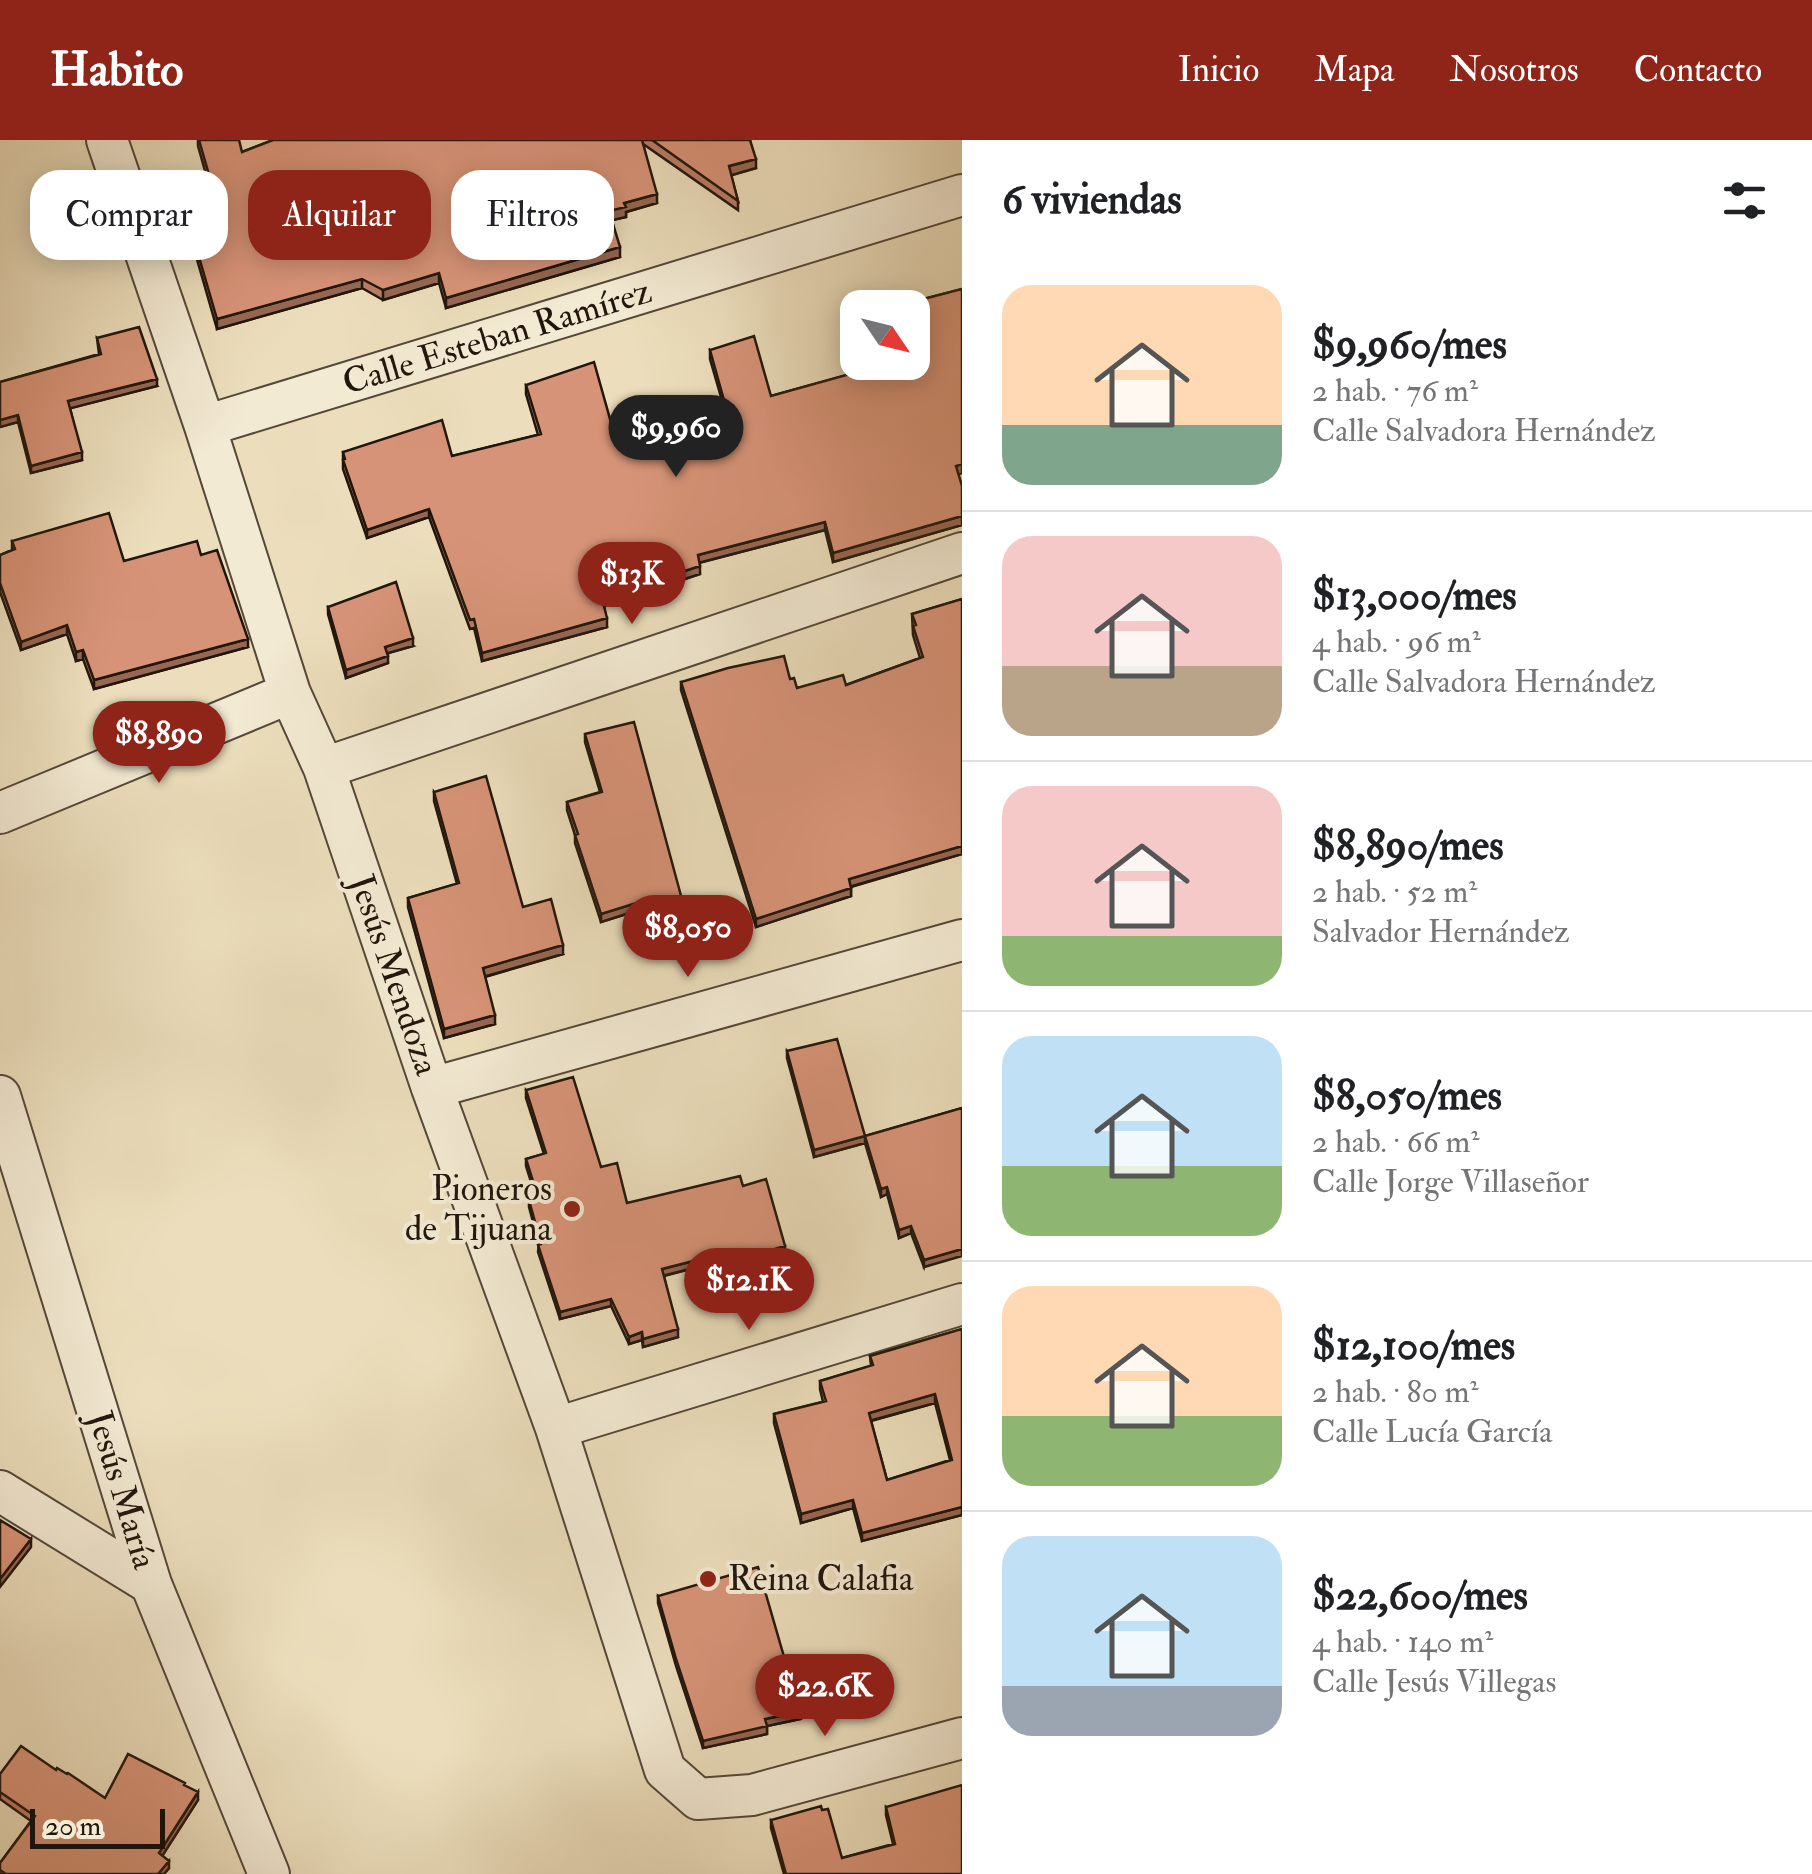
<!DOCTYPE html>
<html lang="es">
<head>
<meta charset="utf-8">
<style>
  body { margin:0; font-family:"IM FELL Double Pica",serif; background:#f6f6f6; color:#202124; height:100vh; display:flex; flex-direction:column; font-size:38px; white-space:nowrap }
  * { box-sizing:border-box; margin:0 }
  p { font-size:32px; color:#757577 }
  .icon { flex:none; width:55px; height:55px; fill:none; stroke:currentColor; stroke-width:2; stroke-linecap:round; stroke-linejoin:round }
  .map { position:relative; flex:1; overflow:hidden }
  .panel { display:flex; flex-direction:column; background:#fff; width:850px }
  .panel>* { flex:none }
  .top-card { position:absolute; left:30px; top:30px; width:780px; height:90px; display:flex; gap:20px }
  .needle { width:65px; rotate:125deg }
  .controls { position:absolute; left:840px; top:150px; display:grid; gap:20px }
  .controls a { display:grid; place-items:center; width:90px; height:90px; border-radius:20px; background:#fff; box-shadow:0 5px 25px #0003; font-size:50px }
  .scale { position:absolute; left:30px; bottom:25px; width:135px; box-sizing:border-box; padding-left:10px; border:5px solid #22160c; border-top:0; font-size:28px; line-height:35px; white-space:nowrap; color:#22160c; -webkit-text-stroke:8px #f3ead3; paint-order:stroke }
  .price { position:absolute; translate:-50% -85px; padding:0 22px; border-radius:35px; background:#8f2418; color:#fff; font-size:32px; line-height:65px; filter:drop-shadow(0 2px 5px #0008) }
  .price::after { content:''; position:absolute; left:50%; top:60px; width:30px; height:22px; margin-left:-15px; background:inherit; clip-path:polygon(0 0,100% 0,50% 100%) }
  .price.selected { background:#222; color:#fff }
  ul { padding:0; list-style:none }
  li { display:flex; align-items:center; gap:30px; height:250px; padding:0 40px }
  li+li { border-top:2px solid #e0e0e0 }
  li span { display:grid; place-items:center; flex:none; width:280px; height:200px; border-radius:30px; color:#555 }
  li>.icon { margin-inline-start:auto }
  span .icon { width:120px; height:120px; fill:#fffc; stroke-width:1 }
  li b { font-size:42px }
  h2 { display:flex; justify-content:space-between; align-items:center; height:120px; padding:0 40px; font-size:42px }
  .pill { padding:0 35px; border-radius:30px; background:#fff; box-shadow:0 5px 25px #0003; font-size:35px; line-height:90px }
  .pill.selected { background:#8f2418; color:#fff }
  header { display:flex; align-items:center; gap:60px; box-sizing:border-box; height:140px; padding:0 50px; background:#8f2418; color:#fff }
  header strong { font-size:48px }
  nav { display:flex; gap:55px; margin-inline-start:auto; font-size:35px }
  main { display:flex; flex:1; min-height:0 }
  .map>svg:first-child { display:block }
</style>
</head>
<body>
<header>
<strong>Habito</strong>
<nav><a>Inicio</a><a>Mapa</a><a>Nosotros</a><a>Contacto</a></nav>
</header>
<main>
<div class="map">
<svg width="962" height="1734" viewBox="0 0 962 1734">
  <rect width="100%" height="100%" fill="#ecdebc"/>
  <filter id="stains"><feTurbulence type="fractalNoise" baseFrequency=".002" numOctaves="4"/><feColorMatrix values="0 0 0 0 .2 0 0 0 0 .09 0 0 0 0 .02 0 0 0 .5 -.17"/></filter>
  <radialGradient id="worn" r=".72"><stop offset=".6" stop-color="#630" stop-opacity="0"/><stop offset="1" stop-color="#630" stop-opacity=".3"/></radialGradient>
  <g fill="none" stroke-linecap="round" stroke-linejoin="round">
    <g stroke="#544838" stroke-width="44">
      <path id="street" d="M107,0L205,286L290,553L324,628L432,948L556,1288L665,1630L698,1659L752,1655L962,1598
        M205,286L962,55
        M324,628L962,413
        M0,673L290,553
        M432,948L962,800
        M0,956L151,1444L269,1734
        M556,1288L962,1164
        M0,1351L151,1444"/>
    </g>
    <use href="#street" stroke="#f3ead3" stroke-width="40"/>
  </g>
  <path fill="#b97e66" stroke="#22160c" stroke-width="2.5" fill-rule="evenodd" d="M198,0L242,12L273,0H750L756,28L731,35L738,61V70L643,4L657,63L626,72V77L612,80L620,117L446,168L439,143L383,160L362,148L217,189L192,102V93L220,84L198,6Z
    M962,149V333L958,334L962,346V385L833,422L825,390L699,423L700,434L604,466L607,487L482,521L474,488L470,489L429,377L367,398L343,329V312L452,316L538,295L526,254V245L614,293L723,264L710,219V210L771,256L924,214L912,172V162Z
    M97,198L157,246L70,268L82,320L31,333L18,282L0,287V242L99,214Z
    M12,401L124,421L201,415L248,507L94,549L83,519L76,521L67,494L21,510L0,452V415L12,410Z
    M962,459V714L851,747V756L756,787L681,550V542L790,539L797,548L846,545L920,518L913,495L912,474Z
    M328,467L413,506L387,513L388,523L346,538L328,474Z
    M585,594L690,797L645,808L636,771L601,782L575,703V695L567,670V662L600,652L585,602Z
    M434,652L523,767L563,814L485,837L495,884L444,898L408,767V758L457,744L434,661Z
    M787,911L865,1003L814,1017L787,918Z
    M526,950L601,1027L627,1063L743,1046L785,1114L734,1128H732L729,1119L664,1136L678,1197L643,1207L642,1200L629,1204L611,1166L560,1179L538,1112L539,1104L529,1067V1060L536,1058L526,1026V1019L544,1014L526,958Z
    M962,968L924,1127L911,1093L899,1098L887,1054L881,1057L865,1003V996Z
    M962,1189V1375L862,1401L853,1368L801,1383L774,1283V1274L823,1262L820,1249V1241L871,1226L870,1216ZM935,1263L950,1320L887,1340L871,1281Z
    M658,1456L800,1579L767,1586V1594L703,1608L676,1526L658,1463Z
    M56,1630L105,1658L185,1646L198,1660L162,1716L169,1728L164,1734H0V1723L31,1681L0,1659V1634Z
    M886,1667L962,1734H784L771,1688V1680L842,1718L893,1704L886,1675Z"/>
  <path fill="#966753" stroke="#22160c" stroke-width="2.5" d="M756,19V28L729,36V26Z
    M657,54V63L626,72V77L609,81V71L624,63Z
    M620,107V117L446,168V158Z
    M439,133V143L383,160V150Z
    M362,139V148L217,189V179Z
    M157,239V246L68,269V261Z
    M18,275V282L0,287V280Z
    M82,312V320L31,333V326Z
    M962,324V333L956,335V326Z
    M429,369V377L367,398V390Z
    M962,376V385L833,422V413Z
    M825,382V390L698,423V415Z
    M700,426V434L602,466V458Z
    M607,478V487L482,521V513Z
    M67,485V494L21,510V502Z
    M413,498V506L385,514V507Z
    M248,499V507L94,549V540Z
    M83,510V519L76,521V512Z
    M388,516V523L346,538V530Z
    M962,706V714L849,747V739Z
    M851,748V756L756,787V779Z
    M636,763V771L601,782V774Z
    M690,789V797L645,808V801Z
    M563,805V814L483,837V828Z
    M495,875V884L444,898V889Z
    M865,996V1003L814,1017V1010Z
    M887,1047V1054L881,1057V1049Z
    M911,1086V1093L899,1098V1090Z
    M785,1106V1114L734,1128V1121Z
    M962,1109V1116L924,1127V1120Z
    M729,1112V1119L662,1136V1129Z
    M611,1159V1166L560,1179V1172Z
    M678,1189V1197L643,1207V1199Z
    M642,1192V1200L629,1204V1197Z
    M935,1254V1263L869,1281V1273Z
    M853,1360V1368L801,1383V1374Z
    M962,1367V1375L862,1401V1393Z
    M31,1399V1407L0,1447V1439Z
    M800,1572V1579L767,1586V1594L703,1608V1601L765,1579Z
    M198,1652V1660L159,1721V1713Z
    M169,1721V1728L164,1734H158Z"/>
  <path fill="#d79377" stroke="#22160c" stroke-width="2.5" fill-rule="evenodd" d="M199,0H239L242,12L273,0H642L657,54L624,63L626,67L609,71L620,107L446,158L439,133L383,150L362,139L217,179L192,93L223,84Z
    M652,0H750L756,19L729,26L738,61Z
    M962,149V324L956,326L962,346V376L833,413L825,382L698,415L700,426L602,458L607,478L482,513L474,479L470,480L429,369L367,390L343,320L345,319L343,312L442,280L452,316L541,294L526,245L594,222L614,293L655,278L656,281L725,264L710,210L754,196L771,256L893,222H912V217L926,213L912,162Z
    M139,187L157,239L68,261L82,312L31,326L18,275L0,280V242L101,214L97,198Z
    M109,373L124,421L197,401L201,415L217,410L248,499L94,540L83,510L76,512L67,485L21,502L0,443V415L15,409L12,401Z
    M396,442L413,498L385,507L388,516L346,530L328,467Z
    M962,459V706L849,739L851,748L756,779L681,542L728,528L784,516L790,539L794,538L797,548L843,535L846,545L923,517L913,486L916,485L912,474Z
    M634,582L690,789L645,801L636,763L601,774L575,695L578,694L567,662L602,652L585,594Z
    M486,636L523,767L551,759L563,805L483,828L495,875L444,889L408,758L459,743L434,652Z
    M837,899L865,996L814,1010L787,911Z
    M573,937L601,1027L617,1023L627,1063L740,1036L743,1046L766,1039L785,1106L734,1121L732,1120L729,1112L662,1129L678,1189L643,1199L642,1192L629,1197L611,1159L560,1172L538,1105L541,1104L529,1060L538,1057L526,1019L546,1013L526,950Z
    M962,968V1109L924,1120L911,1086L899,1090L887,1047L881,1049L865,996Z
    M962,1189V1367L862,1393L853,1360L801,1374L774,1274L826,1261L820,1241L873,1225L870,1216ZM935,1254L952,1320L887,1340L869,1273Z
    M0,1380L31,1399L0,1439Z
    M758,1427L800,1572L765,1579L767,1586L703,1601L676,1519L658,1456Z
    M21,1606L56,1630L57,1628L67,1634L68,1633L105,1658L128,1614L185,1643L184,1645L198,1652L159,1713L169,1721L158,1734H6L0,1730V1723L35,1676L0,1652V1634Z
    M962,1645V1734H786L771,1680L821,1666L822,1670L828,1669L842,1718L895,1704L886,1667Z"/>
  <g fill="#8f2418" stroke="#f3ead3" stroke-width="4">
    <circle cx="572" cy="1069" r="10"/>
    <circle cx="708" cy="1439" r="10"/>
  </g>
  <g text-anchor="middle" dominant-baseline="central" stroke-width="8" stroke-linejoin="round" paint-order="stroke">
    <g font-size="35" fill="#22160c" stroke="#f3ead3">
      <text transform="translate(497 197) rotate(-17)">Calle Esteban Ramírez</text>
      <text transform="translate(394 835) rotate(71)">Jesús Mendoza</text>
      <text transform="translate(122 1350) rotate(73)">Jesús María</text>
    </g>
    <g font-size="35" fill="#22160c" stroke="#f3ead3" text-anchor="end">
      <text x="552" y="1049">Pioneros<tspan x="552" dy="40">de Tijuana</tspan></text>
      <text x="728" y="1439" text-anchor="start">Reina Calafia</text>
    </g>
  </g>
  <rect width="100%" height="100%" filter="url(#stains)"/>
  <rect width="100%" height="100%" fill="url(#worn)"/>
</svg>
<div class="controls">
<a><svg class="needle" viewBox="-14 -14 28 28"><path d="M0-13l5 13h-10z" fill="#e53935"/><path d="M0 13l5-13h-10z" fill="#757577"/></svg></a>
</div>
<div class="scale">20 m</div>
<b class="price selected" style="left:676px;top:340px">$9,960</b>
<b class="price" style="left:632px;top:487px">$13K</b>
<b class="price" style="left:159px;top:646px">$8,890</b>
<b class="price" style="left:688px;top:840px">$8,050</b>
<b class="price" style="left:749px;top:1193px">$12.1K</b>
<b class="price" style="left:825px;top:1599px">$22.6K</b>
<div class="top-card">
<a class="pill">Comprar</a>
<a class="pill selected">Alquilar</a>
<a class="pill">Filtros</a>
</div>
</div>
<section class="panel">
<h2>6 viviendas<svg class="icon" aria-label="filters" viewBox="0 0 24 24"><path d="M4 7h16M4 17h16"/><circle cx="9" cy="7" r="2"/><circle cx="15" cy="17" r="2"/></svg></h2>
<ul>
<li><span style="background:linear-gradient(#ffd9b3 70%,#7fa58c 0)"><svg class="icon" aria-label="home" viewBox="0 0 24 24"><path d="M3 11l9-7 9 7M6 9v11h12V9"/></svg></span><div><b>$9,960/mes</b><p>2 hab. · 76 m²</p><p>Calle Salvadora Hernández</p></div></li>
<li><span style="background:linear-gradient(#f6c9c9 65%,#b9a48a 0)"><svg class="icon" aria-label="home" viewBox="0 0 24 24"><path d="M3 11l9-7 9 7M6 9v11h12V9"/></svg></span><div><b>$13,000/mes</b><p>4 hab. · 96 m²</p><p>Calle Salvadora Hernández</p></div></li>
<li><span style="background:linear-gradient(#f6c9c9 75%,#8fb573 0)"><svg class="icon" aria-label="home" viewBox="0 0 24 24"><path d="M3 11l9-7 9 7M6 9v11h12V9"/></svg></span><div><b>$8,890/mes</b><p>2 hab. · 52 m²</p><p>Salvador Hernández</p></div></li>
<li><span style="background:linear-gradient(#bfe0f5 65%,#8fb573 0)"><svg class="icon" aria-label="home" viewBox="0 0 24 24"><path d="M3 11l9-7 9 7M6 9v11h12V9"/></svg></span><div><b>$8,050/mes</b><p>2 hab. · 66 m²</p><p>Calle Jorge Villaseñor</p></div></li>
<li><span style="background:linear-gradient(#ffd9b3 65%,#8fb573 0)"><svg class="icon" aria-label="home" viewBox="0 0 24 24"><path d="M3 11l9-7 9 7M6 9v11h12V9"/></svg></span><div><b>$12,100/mes</b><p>2 hab. · 80 m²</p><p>Calle Lucía García</p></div></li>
<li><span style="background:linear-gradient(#bfe0f5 75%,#9aa5b1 0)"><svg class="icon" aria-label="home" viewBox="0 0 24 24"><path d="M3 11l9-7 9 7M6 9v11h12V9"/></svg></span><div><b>$22,600/mes</b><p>4 hab. · 140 m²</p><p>Calle Jesús Villegas</p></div></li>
</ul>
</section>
</main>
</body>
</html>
